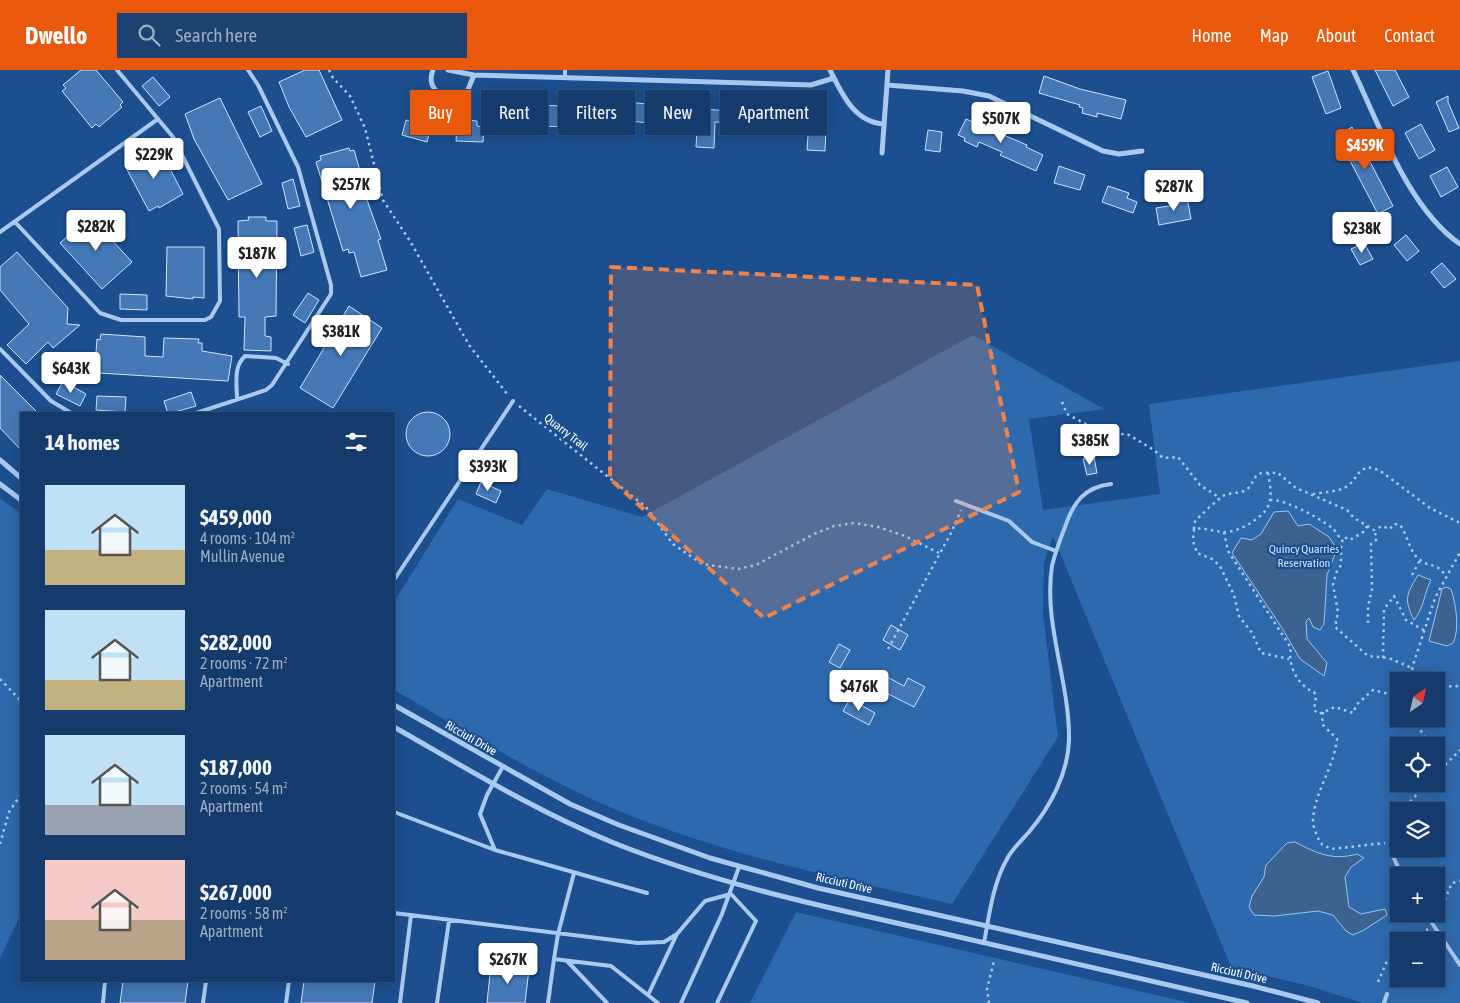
<!DOCTYPE html>
<html lang="en">
<head>
<meta charset="utf-8">
<style>
  body { margin:0; font-family:"Asap Condensed",sans-serif; background:#1d4271; color:#f1f3f6; height:100vh; display:flex; flex-direction:column; font-size:19px; white-space:nowrap }
  * { box-sizing:border-box; margin:0 }
  p { font-size:16px; color:#9dadc1 }
  .icon { flex:none; width:28px; height:28px; fill:none; stroke:currentColor; stroke-width:2; stroke-linecap:round; stroke-linejoin:round }
  .map { position:relative; flex:1; overflow:hidden }
  .panel { position:absolute; left:20px; top:342px; width:375px; height:570px; display:flex; flex-direction:column; background:#143b6b; border-radius:0px; box-shadow:0 2px 12px #0003,0 0 0 1px #33557e }
  .panel>* { flex:none }
  .hud { position:absolute; left:410px; top:20px; width:475px; height:45px; display:flex; gap:10px }
  .needle { width:32px; rotate:34deg }
  .tools { position:absolute; left:1390px; top:602px; display:grid; gap:10px }
  .tools a { display:grid; place-items:center; width:55px; height:55px; border-radius:0px; background:#143b6b; box-shadow:0 2px 12px #0003,0 0 0 1px #33557e; font-size:25px }
  .price { position:absolute; translate:-50% -42px; padding:0 11px; border-radius:5px; background:#fff; color:#222; font-size:16px; line-height:32px; filter:drop-shadow(0 1px 2px #0008) }
  .price::after { content:''; position:absolute; left:50%; top:30px; width:15px; height:11px; margin-left:-8px; background:inherit; clip-path:polygon(0 0,100% 0,50% 100%) }
  .price.on { background:#ea580c; color:#fff }
  ul { padding:0; list-style:none }
  li { display:flex; align-items:center; gap:15px; height:125px; padding:0 25px }
  li span { display:grid; place-items:center; flex:none; width:140px; height:100px; border-radius:0px; color:#555 }
  li>.icon { margin-inline-start:auto }
  span .icon { width:60px; height:60px; fill:#fffc; stroke-width:1 }
  li b { font-size:21px }
  h2 { display:flex; justify-content:space-between; align-items:center; height:60px; padding:0 25px; font-size:21px }
  .chip { padding:0 18px; border-radius:0px; background:#143b6b; box-shadow:0 2px 12px #0003,0 0 0 1px #33557e; font-size:18px; line-height:45px }
  .chip.on { background:#ea580c; color:#fff }
  header { display:flex; align-items:center; gap:30px; box-sizing:border-box; height:70px; padding:0 25px; background:#ea580c; color:#fff }
  header strong { font-size:24px }
  nav { display:flex; gap:28px; margin-inline-start:auto; font-size:18px }
  .search { width:350px; height:45px; background:#1d4271; display:flex; align-items:center; gap:12px; box-sizing:border-box; padding:0 18px; border-radius:0px; color:#9dadc1; font-size:19px }
  .map>svg:first-child { display:block }
</style>
</head>
<body>
<header>
<strong>Dwello</strong>
<div class="search"><svg class="icon" aria-label="search" viewBox="0 0 24 24"><circle cx="10" cy="10" r="6"/><path d="M15 15l6 6"/></svg>Search here</div>
<nav><a>Home</a><a>Map</a><a>About</a><a>Contact</a></nav>
</header>
<div class="map">
<svg width="1460" height="933" viewBox="0 0 1460 933">
  <rect width="100%" height="100%" fill="#1b4f8f"/>
  <path fill="#2e69ad" fill-rule="evenodd" d="M973,265L1104,339L1029,349L1043,440L1160,424L1149,334L1460,291V933H1363L1309,916L1231,897L1053,466L1044,493L1043,544L1058,667L952,834C841,809 730,786 624,743C543,710 469,663 394,620V532L458,429L522,455L547,419L642,447ZM1399,611H1436V649H1399ZM1399,676H1436V714H1399ZM1399,741H1436V779H1399ZM1399,806H1436V844H1399ZM1399,871H1436V909H1399Z
    M0,428L21,444V844L0,888Z
    M796,842L1191,933H750Z"/>
  <path fill="#3c6290" stroke="#9cc4f0" d="M1288,441L1298,456L1309,454L1329,467L1337,479L1327,505L1324,554L1320,560L1313,557L1309,548L1306,551L1307,569L1327,593L1324,606L1300,589L1282,558L1232,483L1241,468L1252,470L1261,464L1274,442Z
    M1418,505L1431,510C1424,523 1424,538 1414,550C1403,528 1407,524 1418,505Z
    M1446,517L1451,519C1456,535 1460,559 1453,573L1447,576L1429,571L1442,519Z
    M1295,772C1316,783 1333,791 1357,784L1364,788L1351,797L1345,807L1349,837L1361,844L1385,839L1387,845L1364,860L1353,865L1346,861L1333,845L1318,841L1274,846L1254,845L1249,837L1252,826L1264,807L1266,795L1287,773Z"/>
  <path fill="#4478b7" stroke="#cfe3fa" d="M81,0H96L123,32L120,35L122,37L99,57L96,54L92,58L62,21L66,18L63,15Z
    M305,0H319L342,50L306,67L289,37L279,12Z
    M1375,0H1395L1409,27L1393,36Z
    M1328,1L1341,38L1326,44L1312,7Z
    M1044,6L1080,19L1126,30L1121,49L1097,43V47L1082,43L1083,38L1079,37L1080,35L1039,23Z
    M153,7L170,27L159,36L142,16Z
    M1448,26V32L1459,58L1449,62L1436,32Z
    M220,28L262,114L228,130L194,69L185,44Z
    M743,31L776,33L774,55L715,52L714,78L696,77L697,58L611,49V53L568,51L567,57L541,56V52L497,50L498,33L626,39V32L727,41L728,36L743,37Z
    M261,36L272,61L260,67L248,42Z
    M805,36L827,38L825,81L807,80L809,51L804,50Z
    M966,49L1027,75L1026,77L1043,85L1036,101L1000,85L1002,82L979,72L977,77L964,71L965,68L958,65Z
    M406,50L431,57L427,72L402,65Z
    M466,50L477,51V56L484,57L483,72L456,71L457,55L466,56Z
    M1421,54L1435,80L1419,89L1405,63Z
    M1352,57L1393,136L1378,144L1337,66Z
    M928,60L942,62L940,82L925,80Z
    M349,78L350,81L354,80L360,101L357,102L381,169L378,170L387,200L361,207L354,182L349,183L348,179L343,181L316,92L321,90L320,86Z
    M160,79L183,124L159,138L158,136L149,141L125,96L149,81L150,84Z
    M1059,96L1085,105L1080,120L1054,113Z
    M1447,97L1458,117L1441,127L1430,106Z
    M293,109L300,136L288,139L282,113Z
    M1108,116L1129,123L1127,128L1137,132L1133,143L1102,132Z
    M1187,127L1191,149L1159,155L1156,138L1175,135L1174,130Z
    M90,146L132,192L102,219L60,173Z
    M248,147H266V151H277L276,246L265,247V266L271,267V281L244,280L245,247H239L238,151L249,150Z
    M307,155L314,182L301,186L294,158Z
    M1406,165L1419,181L1407,191L1394,175Z
    M1364,173L1373,189L1360,195L1351,179Z
    M167,177H204V228L193,227V229L166,226Z
    M17,182L68,238L67,254L80,255L53,278L48,272L26,294L7,275L29,254L0,220V197Z
    M1442,193L1456,209L1444,218L1431,202Z
    M308,223L319,230L305,253L293,245Z
    M120,224L147,225V240L120,239Z
    M349,236L382,258L333,338L300,318Z
    M101,264L145,267V286L163,287L164,268L199,269L198,273H202V281L232,286L228,311L99,303V300L94,310L97,269L100,270Z
    M0,305L39,344H21V380L0,358Z
    M63,311L86,324L80,336L56,324Z
    M191,322L196,336L168,344L164,331Z
    M97,326L126,327L125,342L96,340Z
    M406 364a22 22 0 1 1 44 0a22 22 0 1 1-44 0Z
    M1094,387L1097,403L1087,405L1083,389Z
    M481,412L501,421L496,433L476,424Z
    M891,555L908,565L900,580L883,570Z
    M839,574L850,580L840,598L829,592Z
    M874,600L904,616L908,608L925,617L914,637L867,613Z
    M850,629L875,643L869,655L843,641Z
    M491,894L529,899L525,933H487Z
    M123,911H188L185,933H120Z
    M304,911H375L372,933H301Z"/>
  <g fill="none" stroke-linecap="round" stroke-linejoin="round">
    <path stroke="#a9c9ee" stroke-width="2.5" stroke-dasharray="2.5 4" stroke-linecap="butt" d="M329,0L333,8L350,26L365,58L383,130L410,171L469,275L508,325
      M1062,332L1067,344L1099,361L1129,365L1154,380L1163,388L1178,387L1200,415L1220,428
      M519,336L646,437L673,474L702,494L738,499L756,495L814,464L834,456L854,453L878,457L905,466L939,483
      M1268,403C1270,413 1272,425 1269,434C1264,448 1239,462 1225,462C1214,462 1205,457 1194,459L1193,471L1197,483L1212,489L1220,496L1234,525L1239,546L1252,563L1261,583L1289,589
      M1313,424C1324,422 1342,422 1350,414C1358,406 1355,404 1367,397L1379,400L1430,438L1460,453
      M1270,430C1285,429 1320,448 1332,458C1336,461 1339,467 1342,471
      M1367,456L1365,461L1350,470L1344,467L1341,474V495L1336,503L1333,515L1338,542L1335,557L1368,586L1389,588L1412,598
      M1194,459V453C1197,448 1221,426 1225,425C1231,423 1238,423 1244,421C1253,417 1252,408 1259,404C1263,402 1272,403 1278,403L1296,418L1347,440L1354,448L1374,460L1382,456L1390,459L1394,454L1400,455C1408,465 1409,482 1420,490C1430,498 1438,492 1446,507
      M1224,462L1228,481L1291,578C1287,595 1298,616 1314,622L1316,626L1314,640L1319,644L1335,637L1353,643L1357,634L1373,620L1385,623L1399,632
      M1412,505L1420,490
      M1368,553V537L1372,519L1371,474L1377,469L1374,460
      M888,579L951,463L961,440
      M1383,588L1384,539L1394,526L1406,550L1425,561
      M1416,605L1426,611
      M0,609L21,631
      M1413,611L1416,605L1412,598L1435,528L1460,482
      M1436,617L1460,616
      M1323,642L1322,654L1337,669C1334,698 1314,722 1313,751C1313,758 1318,767 1320,773L1331,779L1385,773
      M1414,649L1430,676
      M1436,704L1460,680
      M1401,741L1427,714
      M0,774L9,742L21,724
      M1437,848L1452,813L1460,811
      M1410,871L1428,859
      M1378,912L1387,891L1399,881
      M989,933L987,919L994,891"/>
    <path stroke="#a9c9ee" stroke-width="4" d="M565,6V0
      M15,152L100,243L121,250H205L211,247L220,231L219,159L173,67L158,49
      M0,162L158,49L117,0
      M0,279L51,331L73,344
      M237,329C237,314 233,297 245,286L276,288L288,294
      M193,344L266,320L272,315L331,224V215L298,97L258,15L248,0
      M956,431L1009,451L1032,472L1056,481
      M394,510L513,331
      M394,742L495,780L647,823
      M1393,750V786L1402,806
      M495,780L480,744L487,725L502,698
      M574,803L558,864L554,889L611,896L658,933
      M394,843L638,873L664,872L677,864L705,831L731,824
      M1426,844L1460,895
      M984,873C989,846 993,813 1007,789C1012,779 1021,771 1029,762C1050,737 1068,704 1069,670C1070,612 1043,554 1052,496C1055,483 1060,470 1065,457C1073,433 1084,417 1111,414
      M567,891L607,933
      M648,925L677,864
      M103,933L105,911
      M203,933L206,911
      M286,933L289,911
      M400,933L411,845
      M437,933L449,851
      M548,933L554,889
      M681,933L722,844L739,797
      M717,933L756,851L731,824
      M1384,933L1387,924"/>
    <path stroke="#a9c9ee" stroke-width="5" d="M433,0C424,22 450,34 467,22L474,5
      M448,0L474,5L811,15L834,8
      M830,0C842,24 854,52 884,54
      M1353,0C1380,56 1408,138 1460,174
      M887,15L963,21L989,26L1103,81L1119,84L1142,81
      M882,83L888,0
      M0,390L21,408
      M0,414L21,430
      M394,635L570,734L619,755L710,788L818,818L1253,916L1318,933
      M394,657C466,698 537,742 614,773C722,816 834,839 946,864C1047,887 1147,910 1247,933"/>
  </g>
  <path fill="#ee8249" fill-opacity="0.2" stroke="#ee8249" stroke-width="4" stroke-dasharray="10 6" stroke-linejoin="round" d="M611,197L977,215L1019,422L764,548L610,409Z"/>
  <g text-anchor="middle" dominant-baseline="central" stroke-width="4.5" stroke-linejoin="round" paint-order="stroke">
    <g font-size="12" fill="#fff" stroke="#1b4f8f">
      <text transform="translate(566 362) rotate(38)">Quarry Trail</text>
      <text transform="translate(471 668) rotate(30)">Ricciuti Drive</text>
      <text transform="translate(844 813) rotate(13)">Ricciuti Drive</text>
      <text transform="translate(1239 903) rotate(13)">Ricciuti Drive</text>
    </g>
    <g font-size="12" fill="#cfe3fa" stroke="#1b4f8f">
      <text x="1304" y="479">Quincy Quarries<tspan x="1304" dy="14">Reservation</tspan></text>
    </g>
  </g>
</svg>
<div class="tools">
<a><svg class="needle" viewBox="-14 -14 28 28"><path d="M0-13l5 13h-10z" fill="#e53935"/><path d="M0 13l5-13h-10z" fill="#9dadc1"/></svg></a>
<a><svg class="icon" aria-label="locate" viewBox="0 0 24 24"><circle cx="12" cy="12" r="6"/><path d="M12 2v4M12 18v4M2 12h4M18 12h4"/></svg></a>
<a><svg class="icon" aria-label="layers" viewBox="0 0 24 24"><path d="M12 4l9 5-9 5-9-5zM3 14l9 5 9-5"/></svg></a>
<a>+</a>
<a>−</a>
</div>
<b class="price" style="left:1001px;top:74px">$507K</b>
<b class="price on" style="left:1365px;top:101px">$459K</b>
<b class="price" style="left:154px;top:110px">$229K</b>
<b class="price" style="left:351px;top:140px">$257K</b>
<b class="price" style="left:1174px;top:142px">$287K</b>
<b class="price" style="left:96px;top:182px">$282K</b>
<b class="price" style="left:1362px;top:184px">$238K</b>
<b class="price" style="left:257px;top:209px">$187K</b>
<b class="price" style="left:341px;top:287px">$381K</b>
<b class="price" style="left:71px;top:324px">$643K</b>
<b class="price" style="left:1090px;top:396px">$385K</b>
<b class="price" style="left:488px;top:422px">$393K</b>
<b class="price" style="left:859px;top:642px">$476K</b>
<b class="price" style="left:508px;top:915px">$267K</b>
<div class="hud">
<a class="chip on">Buy</a>
<a class="chip">Rent</a>
<a class="chip">Filters</a>
<a class="chip">New</a>
<a class="chip">Apartment</a>
</div>
<section class="panel">
<h2>14 homes<svg class="icon" aria-label="filters" viewBox="0 0 24 24"><path d="M4 7h16M4 17h16"/><circle cx="9" cy="7" r="2"/><circle cx="15" cy="17" r="2"/></svg></h2>
<ul>
<li><span style="background:linear-gradient(#bfe0f5 65%,#c2b280 0)"><svg class="icon" aria-label="home" viewBox="0 0 24 24"><path d="M3 11l9-7 9 7M6 9v11h12V9"/></svg></span><div><b>$459,000</b><p>4 rooms · 104 m²</p><p>Mullin Avenue</p></div></li>
<li><span style="background:linear-gradient(#bfe0f5 70%,#c2b280 0)"><svg class="icon" aria-label="home" viewBox="0 0 24 24"><path d="M3 11l9-7 9 7M6 9v11h12V9"/></svg></span><div><b>$282,000</b><p>2 rooms · 72 m²</p><p>Apartment</p></div></li>
<li><span style="background:linear-gradient(#bfe0f5 70%,#9aa5b1 0)"><svg class="icon" aria-label="home" viewBox="0 0 24 24"><path d="M3 11l9-7 9 7M6 9v11h12V9"/></svg></span><div><b>$187,000</b><p>2 rooms · 54 m²</p><p>Apartment</p></div></li>
<li><span style="background:linear-gradient(#f6c9c9 60%,#b9a48a 0)"><svg class="icon" aria-label="home" viewBox="0 0 24 24"><path d="M3 11l9-7 9 7M6 9v11h12V9"/></svg></span><div><b>$267,000</b><p>2 rooms · 58 m²</p><p>Apartment</p></div></li>
</ul>
</section>
</div>
</body>
</html>
